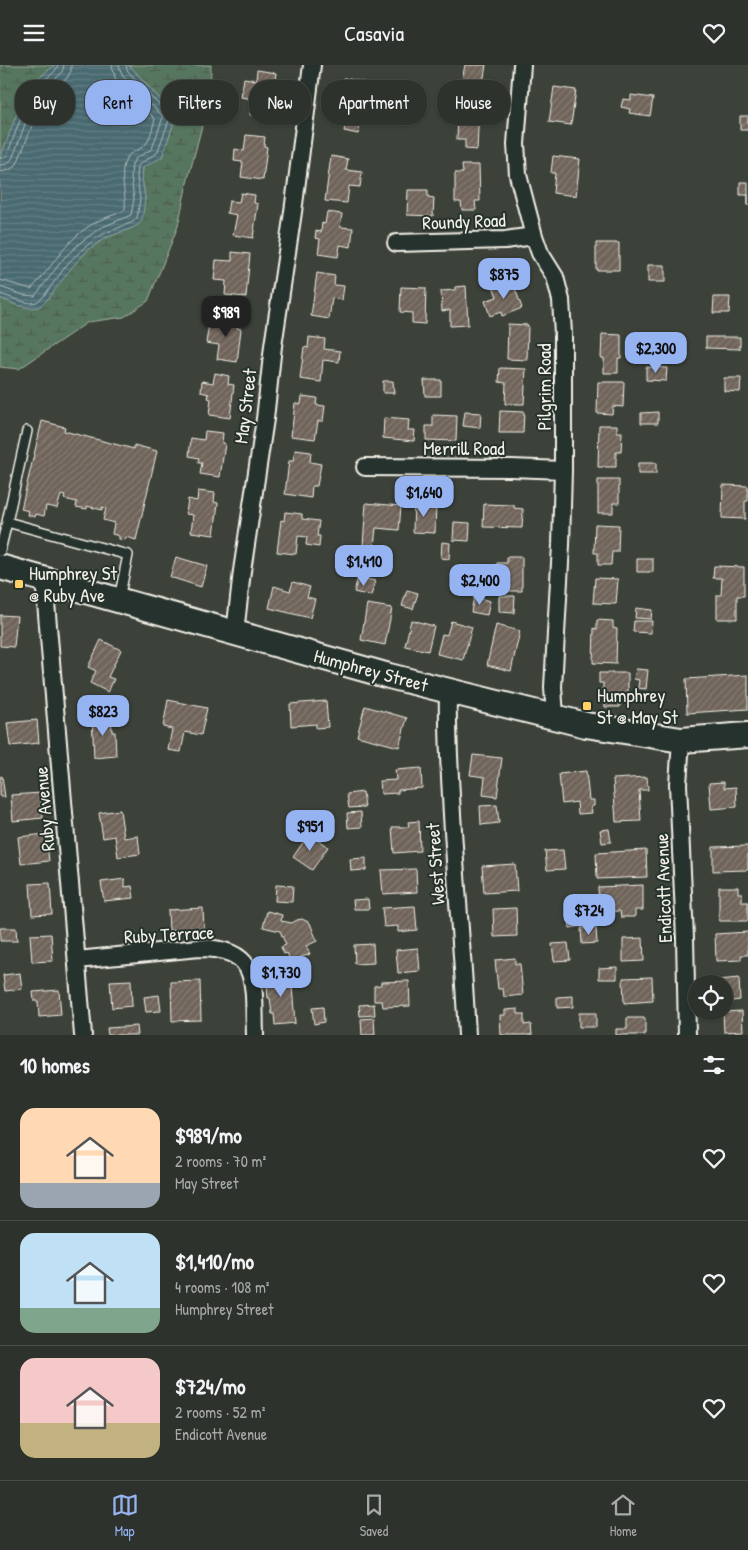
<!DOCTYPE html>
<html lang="en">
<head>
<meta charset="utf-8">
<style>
  body { margin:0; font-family:"Patrick Hand",sans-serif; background:#393e38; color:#f1f3f6; height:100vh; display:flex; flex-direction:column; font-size:19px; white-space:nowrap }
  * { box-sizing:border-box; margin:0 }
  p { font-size:16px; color:#a7aaa9 }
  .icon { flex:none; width:28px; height:28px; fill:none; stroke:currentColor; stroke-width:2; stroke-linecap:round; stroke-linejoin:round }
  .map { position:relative; height:970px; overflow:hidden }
  .side { display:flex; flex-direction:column; background:#2d322c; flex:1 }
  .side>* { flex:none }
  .top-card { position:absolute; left:15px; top:15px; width:719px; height:45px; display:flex; gap:10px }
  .tools { position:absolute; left:688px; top:910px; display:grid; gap:10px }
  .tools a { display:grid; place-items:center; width:45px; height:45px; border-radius:50%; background:#2d322c; box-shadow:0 1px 4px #0004,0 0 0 1px #484d48; font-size:25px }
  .price { position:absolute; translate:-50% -42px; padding:0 11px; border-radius:10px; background:#95b2f1; color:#111; font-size:16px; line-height:32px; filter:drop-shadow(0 1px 2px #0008) }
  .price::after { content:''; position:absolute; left:50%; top:30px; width:15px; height:11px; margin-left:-8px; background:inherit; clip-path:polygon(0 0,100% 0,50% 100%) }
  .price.on { background:#222; color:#fff }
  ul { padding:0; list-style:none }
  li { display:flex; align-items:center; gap:15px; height:125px; padding:0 20px }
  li+li { border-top:1px solid #484d48 }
  li span { display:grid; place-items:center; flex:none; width:140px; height:100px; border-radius:15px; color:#555 }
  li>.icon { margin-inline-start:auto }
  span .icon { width:60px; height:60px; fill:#fffc; stroke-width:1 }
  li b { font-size:21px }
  h2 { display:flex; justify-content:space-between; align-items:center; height:60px; padding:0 20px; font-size:21px }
  .pill { padding:0 18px; border-radius:20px; background:#2d322c; box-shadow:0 1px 4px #0004,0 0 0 1px #484d48; font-size:18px; line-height:45px }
  .pill.on { background:#95b2f1; color:#111 }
  header { display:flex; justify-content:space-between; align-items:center; height:65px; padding:0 20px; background:#2d322c; font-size:22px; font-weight:600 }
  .menu { display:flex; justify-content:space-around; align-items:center; height:70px; border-top:1px solid #484d48; background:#2d322c; font-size:14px; color:#a7aaa9 }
  .menu a { display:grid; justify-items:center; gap:2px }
  .menu .on { color:#95b2f1 }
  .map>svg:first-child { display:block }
</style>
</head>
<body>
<header><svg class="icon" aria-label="menu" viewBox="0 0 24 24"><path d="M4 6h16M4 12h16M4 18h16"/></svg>Casavia<svg class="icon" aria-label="heart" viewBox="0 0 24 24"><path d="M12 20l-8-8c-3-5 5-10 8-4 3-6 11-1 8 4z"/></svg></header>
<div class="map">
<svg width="748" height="970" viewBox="0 0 748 970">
  <defs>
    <pattern id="wetland-marsh" width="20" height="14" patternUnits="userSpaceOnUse" patternTransform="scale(1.25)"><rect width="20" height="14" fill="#57765e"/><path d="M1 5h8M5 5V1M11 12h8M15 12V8" fill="none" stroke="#4f5d51"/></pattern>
    <pattern id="water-rules" width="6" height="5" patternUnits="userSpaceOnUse" patternTransform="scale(1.25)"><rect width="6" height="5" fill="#4a6a71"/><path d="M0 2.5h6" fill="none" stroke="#658085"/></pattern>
    <pattern id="building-hatch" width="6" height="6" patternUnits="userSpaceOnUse" patternTransform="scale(1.25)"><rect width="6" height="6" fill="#6f645a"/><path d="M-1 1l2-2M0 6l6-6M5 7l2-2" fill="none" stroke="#847b72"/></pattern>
  </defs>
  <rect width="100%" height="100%" fill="#3c423a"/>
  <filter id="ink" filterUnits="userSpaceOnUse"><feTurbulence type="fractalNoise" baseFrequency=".02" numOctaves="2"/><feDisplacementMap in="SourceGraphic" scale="10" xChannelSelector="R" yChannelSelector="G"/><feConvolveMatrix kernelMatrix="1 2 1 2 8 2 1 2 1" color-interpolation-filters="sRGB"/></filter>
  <g filter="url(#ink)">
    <path fill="url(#wetland-marsh)" stroke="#a6b4a3" d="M0,0H55L35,16L0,94Z
      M127,0H211L210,37L208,38L187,118L178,161L148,236L124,252L88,257L19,304L0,302V233L19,241L73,201L88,185L105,173L135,162L145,134L142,112L143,102L162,92L177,48L156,30L131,2Z"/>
    <path fill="url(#water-rules)" stroke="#8ea0a1" d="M55,0H127L131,2L156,30L177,48L162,92L143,103L142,112L145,134L142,156L135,162L105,173L88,185L73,201L47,235L39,242L30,243L19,241L0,233V94L21,37L35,16Z"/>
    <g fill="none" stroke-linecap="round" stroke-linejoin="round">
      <path stroke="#b0bbb8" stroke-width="1" d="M0,93H4L7,90C16,67 23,43 37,22C42,14 56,10 58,0
        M0,100L7,99L12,94C22,71 27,46 42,26C49,16 63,13 64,0
        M0,107L10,105L17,99L38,46L49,29L67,13L71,6V0
        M0,215L31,224C54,201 65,174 96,157C105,152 116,150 125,145C127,129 118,110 126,94C130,86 139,86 145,80C150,75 153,61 155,54L115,13L112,0
        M0,222L23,230L35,231L64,193L81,177L100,163L131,150L134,134L131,112L132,99L136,93L152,84L163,52C153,39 120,16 119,0
        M0,229L21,236L30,238L37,237L43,232L69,197L85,182L103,169L133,157L137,153L140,134L137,112L138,101L141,98L157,88L171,50L152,33L127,5L126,0"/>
    </g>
    <path fill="url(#building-hatch)" stroke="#f4f1e8" d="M465,0H486L482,24L461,20Z
      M257,5L276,8L272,42H268L266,52L250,50L252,34L241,32L244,13L256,15Z
      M344,13L364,17L359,39L370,41L367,54L362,53L358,69L344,66L348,47L338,44Z
      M554,22L576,25L571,60L549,57Z
      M631,30L653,33L650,51L629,48L630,44L621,42L623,34L631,35Z
      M466,43H479L477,85L465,84V75H457L458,49H466Z
      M740,51H748V65H740Z
      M246,70L265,72L264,81L267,82L263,115L241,112L243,97L234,96L235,84L244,86Z
      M331,91L348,94L346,105L362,107L360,122L349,121L347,138L325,136Z
      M553,91L580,94L576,131L553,128L555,108H551Z
      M462,100H479L480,136H475L476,145H462L461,137H455V108H463Z
      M740,117H748V141V130H740Z
      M408,125H428V132L434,133L433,151L407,150Z
      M241,128L255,130L254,138L258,139L253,173L233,170L237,150L227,148L229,136L239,137Z
      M327,147L342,149L340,162L353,163L351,182L340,180L338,192L318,189L320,174L315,173L316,166L321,167L322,158L325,159Z
      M596,178H619V205H596Z
      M232,187L250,189L246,232L225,230L226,216L214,215L216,195L232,196Z
      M648,200H665V217H648Z
      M317,208L335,211L334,220L344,221L342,235L332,233L329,254L311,251Z
      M512,215L522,243L502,251L501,247L490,251L485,236L497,232L493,221Z
      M466,221L468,260L450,261V245L442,246L441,226L455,225V222Z
      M401,222L426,223L425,259L412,258V248L400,247Z
      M714,232H730L729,248H713Z
      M222,250L239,253L237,263L241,264L237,297L217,294L219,280L206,278L209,259L221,260Z
      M508,259L528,260L527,295L507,294Z
      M602,269L621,270V293H618V308H604V293H601Z
      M309,272L325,274L324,284L340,286L339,297L323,295L321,317L300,314L304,282L308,283Z
      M706,272H740V284L706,283Z
      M646,302L667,303L666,316L646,315Z
      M500,303L526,304L524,339H505L506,318L499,317Z
      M215,308L229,311L228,319L234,320L230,353L209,350L211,334L208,333L209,329L201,327L202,316L213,318Z
      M724,313H741L740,327L724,326Z
      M424,315H441V331H425Z
      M383,316H393L394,328H383Z
      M598,317H624L623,342L613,341L612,349L597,348Z
      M302,331L317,333L316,340L325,341L323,356H318L315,374L291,371L295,338L301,339Z
      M500,346L524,347L523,368H499Z
      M465,347L481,348L480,363L463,361Z
      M658,347V358H641V348Z
      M433,350L457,351L456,376L426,375V361H433Z
      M384,353L409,355L408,365H415L414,376L383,373Z
      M42,356L65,362L64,366L134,384V380L157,386L136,475L126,472L125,475L119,474V471L112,469L114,458L103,455L106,443L102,442V445L87,441V444L76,442L77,437L64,434L65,431L61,430L57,443L46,441L44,451L36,449L35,452L28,450L29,446L21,444Z
      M599,360H617V367H622L621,387H616V402H598Z
      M205,366L223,368L222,378L225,379L220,412L200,409L202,398H198L199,393L189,391L191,373L204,375Z
      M295,385L311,387L310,397L321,399L317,421H312L311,433L285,429L289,396H293Z
      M638,398H656V409H638Z
      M598,415H619V438H613V448H598Z
      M723,420L748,421V436H745V454L722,453Z
      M198,426L215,428L214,437L218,438L214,470L191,467L193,450L186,449L188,434L197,436Z
      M366,438L401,441L399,465L376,463L374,481L363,480Z
      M414,438L436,439L435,468L413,467Z
      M484,439L514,440V443L523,444L522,463L483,462Z
      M285,447L302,449V454L319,456L317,471H320L319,482L306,480L307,472L298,471L296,489L277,487L281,455L284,456Z
      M454,457L470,458L469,476L453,475Z
      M595,459L619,460L618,487H612L611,500H598V488H594Z
      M442,477L450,478L449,494L441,493Z
      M176,492L207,501L201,522L170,512Z
      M507,492H522V526H497V498H507Z
      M637,494H653V507H637Z
      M714,501L744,502V531H737V554H717V530H721L722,513H713Z
      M358,512L375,516L371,531L354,527Z
      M595,513L618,514L616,539L593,538Z
      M293,517L310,522L307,532L315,534L310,553L269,543L274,521L290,526Z
      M407,525L418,528L413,544L402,541Z
      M499,531H515L514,548L499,547Z
      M474,532L490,536L487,550L471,547Z
      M367,539L392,543L385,580L361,575Z
      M636,543L652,545L651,554L635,553Z
      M0,550L17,551L14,582L0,581Z
      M411,555L434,561L428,586L405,581Z
      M597,555L613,556V563L617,564L616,599L593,598L594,563L597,564Z
      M451,556L472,562L463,595L437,589L442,569L447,570Z
      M634,556H652L651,568L633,567Z
      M496,560L520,566L511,606L487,600Z
      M101,575L121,585L108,612L114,614L108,627L90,618L96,606L88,602Z
      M636,604L648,605L646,624L638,623L639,615L634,614Z
      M599,608H628V633H620V642H605V630L603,631V618H599Z
      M748,610V644L687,648L686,614Z
      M168,635L207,643L201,670L185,667L181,687L168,685L172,664L163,662Z
      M326,636L328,662L316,663V659L291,661L290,639Z
      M365,641L407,653L399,682L357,671Z
      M111,649L112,667H115L116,691L94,693L92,651Z
      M37,655L39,678L10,681L7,658Z
      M473,690L502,693L497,732L483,730L485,712L470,710Z
      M421,703L422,723L398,725V728L381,729L380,716L396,715L395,705Z
      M586,706L589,735H594V741H591L592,748L578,749L577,737L562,739L559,709Z
      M2,711L5,732H0V712Z
      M647,712L648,725H639L641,756L616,757L613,714Z
      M724,717V723L736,722L737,742L711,744L709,718Z
      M363,727L365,742L349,743L347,729Z
      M41,728L43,753L13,756L11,730Z
      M497,740L499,758L481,760L480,741Z
      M120,745L124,773L138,771L140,789L118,792L115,771L103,773L99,748Z
      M361,747L362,762L348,763L347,748Z
      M419,756L420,786L394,788L392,762H409L408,757Z
      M609,764L611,777L602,778L600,765Z
      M46,769L49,796L21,799L18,772Z
      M309,769L328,782L312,805L293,792Z
      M748,781V805L713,806V782Z
      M563,785L565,804L547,805L545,786Z
      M646,785L647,812L597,814L596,788Z
      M366,793V805L351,806L350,794Z
      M515,799L517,826L484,828L482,801Z
      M416,804L417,827L383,829L381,805Z
      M125,814V822L132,821L134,833L104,836L101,817Z
      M50,818L52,849L32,850L30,819Z
      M276,820L293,821L292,837L275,836Z
      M643,820V845H635V852H621L620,846L599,847L598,822Z
      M719,822H738V828H742V837H748V856H719Z
      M368,834L369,844H354L353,835Z
      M415,841L417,865L398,867V861L384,862L382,843Z
      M203,843L204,864L169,866L168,845Z
      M516,843L517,871L494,872L493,844Z
      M586,844L588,860L570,863L568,846Z
      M267,846L282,850L281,856L292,858L297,855L302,854L310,858L317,876L306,881L310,889L291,896L287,888L284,889L281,882L286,880L280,866L263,862Z
      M0,863H16L17,876H0Z
      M581,863H596L597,878L582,879Z
      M748,867V890H741V895L716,896L715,869Z
      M51,869L53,896L32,897L30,870Z
      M643,873L644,896L623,897V874Z
      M568,878L570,895L554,896L552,879Z
      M373,879L374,898L355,899L354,880Z
      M418,883L420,906L398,908L396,885Z
      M515,893V899H520L523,930L504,932L503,924H498L495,895Z
      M617,902V914H599V903Z
      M20,908L22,924L5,926L3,910Z
      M291,909L295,958L275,960L274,949H272L270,933H268L266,910Z
      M652,912L653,936L624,938L623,913Z
      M739,913L740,935L724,937V919H720L719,915Z
      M131,915L132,941L112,943L110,916Z
      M200,916L201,955L172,956L171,917Z
      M409,916L410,941L383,942L382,936H374V921L381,920V917Z
      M59,925L61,950L39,952L38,936H34L33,927Z
      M159,930L161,946L146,947L144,932Z
      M573,931V942L557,943V932Z
      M374,939L375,950L360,951L359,940Z
      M323,942L324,957L314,959L312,943Z
      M518,944V949H524V960L531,959L532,970H501L500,950H505V945Z
      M742,946L743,966L724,967L723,947Z
      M579,948H596V962H579Z
      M374,953L375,970H362L361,954Z
      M627,953H645V970H616V964H627Z
      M137,961L138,970H108L107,963Z"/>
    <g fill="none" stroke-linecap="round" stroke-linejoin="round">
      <g stroke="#f4f1e8" stroke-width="12">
        <path id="service" d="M7,457L27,366
          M0,486L7,457L128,490L119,534"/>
      </g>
      <g stroke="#f4f1e8" stroke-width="20">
        <path id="minor" d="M522,0L516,79L518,110L534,171L540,188L555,212L561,235L563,269V405L561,480L553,622L555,652
          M396,178L505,175L534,171
          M365,402L511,403L563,405
          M44,514L83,970
          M235,568L242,506L265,354L273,281L293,147L312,0
          M448,625C447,661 449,695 451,731C455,811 463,890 467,970
          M681,675L678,719L685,873L687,970
          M77,895L199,883C262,883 253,921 255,970"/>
      </g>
      <g stroke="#f4f1e8" stroke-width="28">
        <path id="secondary" d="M0,502L389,611L586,660L681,675L748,670"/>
      </g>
      <use href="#service" stroke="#26332d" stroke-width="9"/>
      <use href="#minor" stroke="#26332d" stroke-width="16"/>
      <use href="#secondary" stroke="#26332d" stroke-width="24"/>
    </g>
  </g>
  <g fill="#ffd166" stroke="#26332d" stroke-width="2">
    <rect x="14" y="514" width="10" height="10" rx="2.5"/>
    <rect x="582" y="636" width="10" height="10" rx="2.5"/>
  </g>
  <g text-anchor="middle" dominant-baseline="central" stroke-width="4" stroke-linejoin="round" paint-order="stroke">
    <g font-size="19" fill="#f4f1e8" stroke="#26332d">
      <text transform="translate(464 156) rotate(-2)">Roundy Road</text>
      <text transform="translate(544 322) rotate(-90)">Pilgrim Road</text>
      <text transform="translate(245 341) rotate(-83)">May Street</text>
      <text x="464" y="383">Merrill Road</text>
      <text transform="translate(371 605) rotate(15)">Humphrey Street</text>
      <text transform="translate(44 744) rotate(-95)">Ruby Avenue</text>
      <text transform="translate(435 799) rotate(-94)">West Street</text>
      <text transform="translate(663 823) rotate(-92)">Endicott Avenue</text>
      <text transform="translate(169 869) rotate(-3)">Ruby Terrace</text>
    </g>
    <g font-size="19" fill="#f4f1e8" stroke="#26332d" text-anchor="start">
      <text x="29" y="508">Humphrey St<tspan x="29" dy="22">@ Ruby Ave</tspan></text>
      <text x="597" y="630">Humphrey<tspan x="597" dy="22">St @ May St</tspan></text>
    </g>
  </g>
</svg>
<div class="tools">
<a><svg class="icon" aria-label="locate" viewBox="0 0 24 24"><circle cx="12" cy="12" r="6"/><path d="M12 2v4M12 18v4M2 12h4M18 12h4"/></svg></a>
</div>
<b class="price" style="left:504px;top:235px">$875</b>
<b class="price on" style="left:226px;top:273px">$989</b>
<b class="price" style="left:656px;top:309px">$2,300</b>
<b class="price" style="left:424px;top:453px">$1,640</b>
<b class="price" style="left:364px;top:522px">$1,410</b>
<b class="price" style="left:480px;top:541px">$2,400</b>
<b class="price" style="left:103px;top:672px">$823</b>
<b class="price" style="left:310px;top:787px">$951</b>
<b class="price" style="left:589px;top:871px">$724</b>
<b class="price" style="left:281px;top:933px">$1,730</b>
<div class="top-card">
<a class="pill">Buy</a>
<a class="pill on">Rent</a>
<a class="pill">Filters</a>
<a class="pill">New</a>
<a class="pill">Apartment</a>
<a class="pill">House</a>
</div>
</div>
<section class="side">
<h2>10 homes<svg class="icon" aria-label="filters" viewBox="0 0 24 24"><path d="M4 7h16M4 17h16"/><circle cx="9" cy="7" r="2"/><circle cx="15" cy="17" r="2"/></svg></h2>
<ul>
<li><span style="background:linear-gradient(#ffd9b3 75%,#9aa5b1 0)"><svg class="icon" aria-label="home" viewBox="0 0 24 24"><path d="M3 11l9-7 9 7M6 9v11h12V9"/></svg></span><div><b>$989/mo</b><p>2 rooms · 70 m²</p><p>May Street</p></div><svg class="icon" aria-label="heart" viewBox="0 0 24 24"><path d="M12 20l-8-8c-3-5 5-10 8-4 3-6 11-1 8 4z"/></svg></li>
<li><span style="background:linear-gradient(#bfe0f5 75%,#7fa58c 0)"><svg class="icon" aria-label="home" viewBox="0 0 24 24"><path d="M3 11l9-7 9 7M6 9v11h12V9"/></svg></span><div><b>$1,410/mo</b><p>4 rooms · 108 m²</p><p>Humphrey Street</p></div><svg class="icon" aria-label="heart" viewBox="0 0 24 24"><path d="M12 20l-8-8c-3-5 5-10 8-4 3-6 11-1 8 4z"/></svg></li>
<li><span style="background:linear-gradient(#f6c9c9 65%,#c2b280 0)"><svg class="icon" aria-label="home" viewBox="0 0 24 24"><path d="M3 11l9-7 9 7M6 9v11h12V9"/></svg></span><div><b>$724/mo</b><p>2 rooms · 52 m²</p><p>Endicott Avenue</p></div><svg class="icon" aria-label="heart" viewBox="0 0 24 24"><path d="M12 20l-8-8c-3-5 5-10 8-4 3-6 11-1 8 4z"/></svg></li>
</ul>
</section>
<nav class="menu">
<a class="on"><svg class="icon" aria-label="map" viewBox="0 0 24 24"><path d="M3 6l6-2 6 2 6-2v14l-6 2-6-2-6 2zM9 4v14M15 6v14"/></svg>Map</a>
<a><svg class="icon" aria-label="saved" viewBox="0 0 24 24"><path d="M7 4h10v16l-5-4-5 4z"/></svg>Saved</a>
<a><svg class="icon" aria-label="home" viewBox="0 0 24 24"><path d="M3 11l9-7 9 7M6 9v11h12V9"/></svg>Home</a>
</nav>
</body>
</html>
